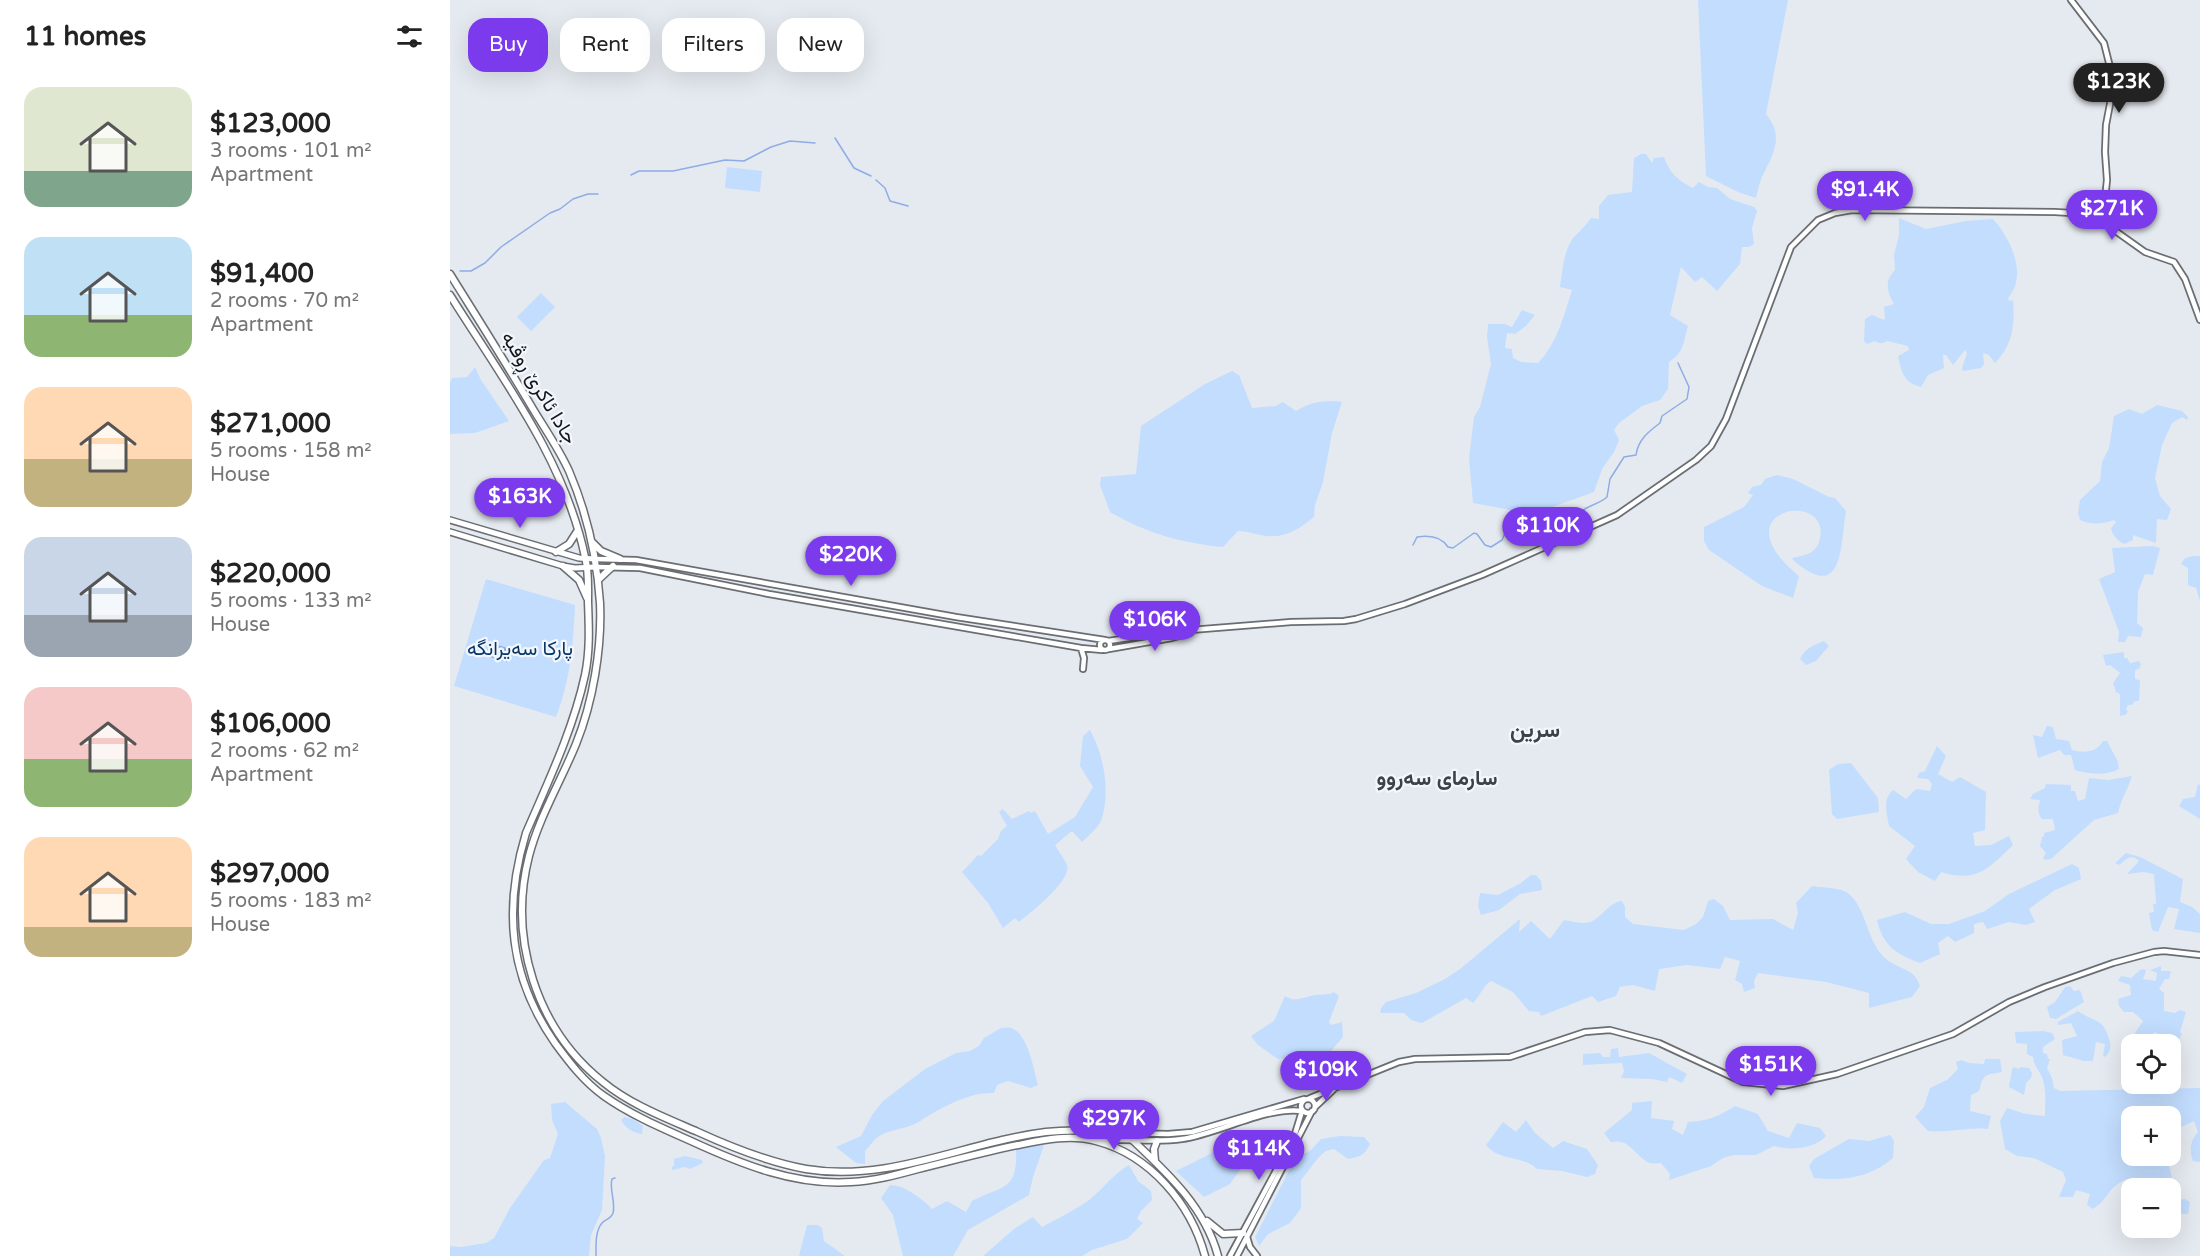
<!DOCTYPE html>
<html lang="en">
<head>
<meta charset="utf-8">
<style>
  body { margin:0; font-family:"Varela Round",Vazirmatn,sans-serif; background:#f6f6f6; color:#222; height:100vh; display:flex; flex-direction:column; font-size:22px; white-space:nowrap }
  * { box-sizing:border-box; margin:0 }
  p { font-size:20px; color:#767676 }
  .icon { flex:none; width:33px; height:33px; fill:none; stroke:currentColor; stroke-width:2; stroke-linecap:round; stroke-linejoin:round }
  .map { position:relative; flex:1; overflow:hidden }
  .drawer { display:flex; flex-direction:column; background:#fff; width:450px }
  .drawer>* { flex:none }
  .banner { position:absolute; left:18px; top:18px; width:570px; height:54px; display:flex; gap:12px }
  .buttons { position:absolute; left:1671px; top:1034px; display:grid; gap:12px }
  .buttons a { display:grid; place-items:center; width:60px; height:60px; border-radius:12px; background:#fff; box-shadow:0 6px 24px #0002; font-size:30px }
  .price { position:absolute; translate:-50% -51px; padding:0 14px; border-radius:21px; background:#7c3aed; color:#fff; font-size:20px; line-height:39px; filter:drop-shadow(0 2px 3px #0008) }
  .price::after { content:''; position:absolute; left:50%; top:36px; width:18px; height:14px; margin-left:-9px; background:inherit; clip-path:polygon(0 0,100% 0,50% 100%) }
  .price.on { background:#222; color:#fff }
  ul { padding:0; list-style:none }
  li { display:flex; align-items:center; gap:18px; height:150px; padding:0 24px }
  li span { display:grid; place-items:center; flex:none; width:168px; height:120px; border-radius:18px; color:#555 }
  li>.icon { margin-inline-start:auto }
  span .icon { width:72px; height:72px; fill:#fffc; stroke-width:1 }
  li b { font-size:26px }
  h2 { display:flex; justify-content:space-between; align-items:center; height:72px; padding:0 24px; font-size:26px }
  .chip { padding:0 21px; border-radius:18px; background:#fff; box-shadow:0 6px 24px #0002; font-size:21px; line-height:54px }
  .chip.on { background:#7c3aed; color:#fff }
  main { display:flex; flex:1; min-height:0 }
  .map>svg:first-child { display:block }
</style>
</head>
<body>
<main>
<section class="drawer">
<h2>11 homes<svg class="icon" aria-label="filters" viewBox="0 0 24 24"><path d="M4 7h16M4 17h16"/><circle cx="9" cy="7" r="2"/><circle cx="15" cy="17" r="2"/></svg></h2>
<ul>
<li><span style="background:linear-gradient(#dfe7d0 70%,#7fa58c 0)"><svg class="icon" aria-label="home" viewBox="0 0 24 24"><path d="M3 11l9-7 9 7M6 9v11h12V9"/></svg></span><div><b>$123,000</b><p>3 rooms · 101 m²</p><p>Apartment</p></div></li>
<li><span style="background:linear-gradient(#bfe0f5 65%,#8fb573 0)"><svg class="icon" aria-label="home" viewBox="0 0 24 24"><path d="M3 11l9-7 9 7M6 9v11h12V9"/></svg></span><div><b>$91,400</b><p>2 rooms · 70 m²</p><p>Apartment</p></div></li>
<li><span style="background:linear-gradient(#ffd9b3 60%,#c2b280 0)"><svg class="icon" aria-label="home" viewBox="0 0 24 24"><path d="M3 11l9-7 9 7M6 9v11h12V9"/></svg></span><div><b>$271,000</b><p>5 rooms · 158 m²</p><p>House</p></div></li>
<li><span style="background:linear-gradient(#c9d6e8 65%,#9aa5b1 0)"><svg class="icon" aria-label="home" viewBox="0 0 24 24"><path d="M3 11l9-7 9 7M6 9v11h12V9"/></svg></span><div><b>$220,000</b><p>5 rooms · 133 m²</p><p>House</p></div></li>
<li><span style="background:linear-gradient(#f6c9c9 60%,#8fb573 0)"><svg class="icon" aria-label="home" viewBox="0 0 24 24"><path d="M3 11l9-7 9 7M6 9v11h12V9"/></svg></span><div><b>$106,000</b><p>2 rooms · 62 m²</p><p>Apartment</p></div></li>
<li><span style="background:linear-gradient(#ffd9b3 75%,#c2b280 0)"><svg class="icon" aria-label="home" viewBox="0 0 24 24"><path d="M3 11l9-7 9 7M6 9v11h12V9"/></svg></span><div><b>$297,000</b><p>5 rooms · 183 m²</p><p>House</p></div></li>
</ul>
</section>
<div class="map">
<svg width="1750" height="1256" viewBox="0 0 1750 1256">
  <rect width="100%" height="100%" fill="#e5eaf0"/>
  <path fill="#c3ddfe" d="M1248,0H1338L1316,114C1334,136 1324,153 1313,175C1309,182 1308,191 1306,198L1288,192L1256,176Z
    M1191,154H1196L1202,163L1204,158L1214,157C1219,172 1228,181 1243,188L1249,182L1258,187L1267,188L1280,199L1304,207L1307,211L1302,228L1304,244L1299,247H1292L1290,264L1267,291L1252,277L1245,282L1231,267L1220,315L1238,326C1233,342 1235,352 1219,362L1218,389L1210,400L1192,406L1169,423L1164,430L1169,440L1164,452L1152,469L1144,492L1091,511L1061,510L1023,503L1019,458L1024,417L1030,407L1041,364L1037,337L1038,324H1055L1062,327L1072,310L1085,315L1076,326L1065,334L1057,333L1055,348L1062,349L1063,358L1071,362L1088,363C1107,344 1114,315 1122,290L1110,287C1112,273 1114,247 1125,236C1131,230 1136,225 1141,218L1149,219V206L1158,195L1182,192L1184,158Z
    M277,167L312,171L310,192L275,188Z
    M1449,218L1476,229L1516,221L1543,219C1561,238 1578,276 1558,298L1559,301L1563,300C1565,324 1563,345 1545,363L1539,355L1533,353L1534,364L1531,368L1513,371L1512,368L1517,353L1515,350L1503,365L1496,355H1493L1494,368L1478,375L1471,387C1453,382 1452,373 1448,356L1459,350L1458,346L1437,341C1432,344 1430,344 1425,341L1417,344L1414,341L1415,319L1422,315L1434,320L1435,318L1434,307L1444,304C1437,292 1434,281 1445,270L1444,255L1449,235Z
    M91,293L105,307L81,331L67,317Z
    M25,367L31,380L59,421L25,433L0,434V382L2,378L17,377Z
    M782,371L789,375L802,408L826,406L833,402L846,411C859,402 876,399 892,402L882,433L873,482L865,505L864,517C849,529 836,538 816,536C807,535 798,531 788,531L773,547C731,543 696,533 660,512L650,485L651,477L686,474L691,426L755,384Z
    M1707,405L1732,411L1738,417L1737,420L1732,417L1722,423L1712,445L1705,478L1710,496L1721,509L1717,520L1707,519L1706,543L1683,535V540L1674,544C1668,541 1662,535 1661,528L1666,522L1664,520C1653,524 1641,525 1630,520L1628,513L1630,500L1650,481L1652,462L1659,448L1664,416L1679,409L1692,414Z
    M1327,475L1343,479L1379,497L1385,498L1396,511C1390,549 1393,603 1343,560L1342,558C1353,556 1365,554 1369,542C1386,488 1265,507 1349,576L1343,598L1312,586L1259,550L1254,541V527L1294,507L1303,495L1298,493L1302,487L1311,485L1315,479Z
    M1702,546L1710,548L1703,575L1695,574L1688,592L1687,623L1693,628L1691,637L1678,636L1675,642H1668L1669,632L1649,579L1665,572L1662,548Z
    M1744,556H1750V601L1746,588L1738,585V568L1731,564L1735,558Z
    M36,579L125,605C123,646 121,678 106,717L4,686Z
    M1374,641L1379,646L1366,661L1356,665L1350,659C1355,648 1364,645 1374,641Z
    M1674,652V658H1677L1680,663L1689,661L1691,664L1689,669L1685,670V679L1690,680L1689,701H1685L1682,705H1678L1676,709L1678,712L1675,715L1670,716V694L1666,692L1663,683L1670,673L1660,665L1656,666L1653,655Z
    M1597,726L1603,727L1606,739L1619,741L1622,750C1635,753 1646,753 1653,741H1657L1668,762L1669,769C1657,776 1637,774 1625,770L1621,755H1614L1610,750L1588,758L1583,735L1592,737Z
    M640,730C654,755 661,793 651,821C647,829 638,836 632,842L622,831L605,845C608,851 615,859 617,865C622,881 580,913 569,922L565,918L553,928L538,903L512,872L528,855L531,856L548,839L551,831L557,826L549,812L553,809L562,819L579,811L581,813L585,811L598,834L625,817L643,787L630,766L633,736Z
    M1487,746L1496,756L1488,774L1502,782L1510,777L1536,792L1535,830L1523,833L1525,846L1541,845L1559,836L1563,845C1538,869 1527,883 1491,872L1485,881L1468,872L1456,859L1465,846L1439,826C1437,814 1432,799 1443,790L1456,799L1466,789L1480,791L1482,784L1478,779L1467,778L1469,773L1475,771Z
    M1401,763L1428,798L1429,812L1387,819L1382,814L1379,770L1388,764Z
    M1682,776C1678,789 1671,799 1668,813L1644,820L1601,859L1595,860L1593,858L1596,853L1590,846L1592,837L1594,836V833L1605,830L1603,819H1592C1587,813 1588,807 1590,800L1580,799L1583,794L1595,788L1596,784L1621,785V791H1625L1628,801L1635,799L1639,778L1658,780Z
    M1748,784L1750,785V819L1729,806L1733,799L1745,797Z
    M1676,853L1690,857L1733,879L1730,902L1742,907L1750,914V933L1724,929L1729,909L1718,907L1708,932L1702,930L1699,913L1704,912L1703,904H1706L1704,874L1693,872L1677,874L1689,861C1681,853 1676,859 1669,865L1665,863Z
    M1622,864L1629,868L1631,879L1605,890L1579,909L1585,922L1576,925L1559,922L1537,929L1533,922L1524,924V933L1505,942L1498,936L1488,943L1490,954L1470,963C1446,954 1433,946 1427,920L1455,912L1481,924H1499L1535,911L1559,894Z
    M1081,875H1086L1091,881L1092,890L1070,894L1049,910L1031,915L1028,906L1030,893L1048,895L1071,883Z
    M1362,886C1372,888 1391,887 1399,894C1415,907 1417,938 1432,955C1445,970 1464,966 1470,986L1462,997L1419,1008V993L1376,982L1308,973L1304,981L1305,988L1294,992L1292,984L1285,980L1290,961L1275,957L1270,969L1237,965L1209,969L1205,991L1183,985L1170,987L1166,996L1148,1002L1142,996L1091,1016L1089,1012L1079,1011L1063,992L1041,981C1033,986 1030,996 1023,1003L1016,998L972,1023L961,1020L954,1013H930L931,1008L936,1002L966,993L995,979L1010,969L1070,919L1069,932L1081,921L1100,939L1114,920C1121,921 1128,923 1134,923C1150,923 1156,903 1172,901L1175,907V917L1183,924L1234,930L1246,924L1253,917L1258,901L1264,899L1273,906L1280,920L1323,919L1343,930L1348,913L1346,903Z
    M1711,966V971H1721L1719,979H1715L1709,989L1714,993V1011L1725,1013L1730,1010L1736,1012L1730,1032L1732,1034L1729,1039L1720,1044L1712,1041L1706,1032L1696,1037H1688L1686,1042L1683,1036L1693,1021L1683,1012H1674L1669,1006L1668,999L1681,995L1680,985L1668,981L1671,976L1681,978L1690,970L1694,969L1696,971L1693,979L1706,981L1707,973L1700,970Z
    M1620,986L1624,991L1630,990L1634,1002L1606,1019L1600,1018L1597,1007L1605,1002L1615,987Z
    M884,992L889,996L879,1022L881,1025L892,1022L893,1037L881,1051L828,1059L808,1045L801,1036L824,1021L835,996C846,1003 853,997 865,995C872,994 877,996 884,992Z
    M1628,1011C1643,1022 1654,1018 1659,1039C1662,1047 1660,1051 1655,1057L1653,1055L1655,1044L1646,1042L1643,1061H1634L1613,1055L1612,1040L1627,1036L1621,1023L1608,1025V1022Z
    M551,1028C555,1028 558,1027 561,1028C578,1033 584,1071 588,1085L581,1088L558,1081L547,1085L544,1093C517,1092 489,1109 467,1123C456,1129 442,1129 431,1135C425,1138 420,1146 415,1151V1164L406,1163L386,1147L411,1136L422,1115L433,1101L475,1069L506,1053L520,1051L529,1046L534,1038Z
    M1593,1031L1602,1033L1605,1039L1593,1047V1053L1597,1054L1598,1059H1600L1597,1068L1602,1078L1604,1088L1610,1091L1750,1088V1162L1743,1161C1739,1150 1740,1141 1748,1132L1744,1121L1721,1132L1720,1116H1682V1155H1720L1721,1138L1727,1153L1717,1159L1722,1177L1712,1188H1688L1684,1182L1677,1179C1657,1187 1659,1199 1643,1209L1637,1205L1640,1194L1626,1190L1623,1197H1609L1616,1180L1613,1172L1584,1158L1567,1156L1555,1149L1550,1121L1557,1108L1576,1114L1595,1116C1595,1103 1597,1087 1591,1075C1587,1067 1584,1066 1583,1057L1577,1054V1044L1566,1043L1565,1032Z
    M1168,1048L1169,1057L1199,1053L1237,1074L1232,1083L1219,1077L1217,1082L1202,1079L1171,1078L1174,1071L1172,1063L1133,1065V1054L1150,1053L1153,1057H1160L1161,1049Z
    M1535,1059H1550L1552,1072C1535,1075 1533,1074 1529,1091L1521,1095L1520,1111L1541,1116L1538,1129C1517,1127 1498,1133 1478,1131L1465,1117L1474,1107L1480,1088L1497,1080L1508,1069L1506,1062L1511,1060L1519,1063L1534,1064Z
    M1564,1067L1569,1069L1570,1067L1579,1068L1582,1073L1581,1078L1576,1083L1574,1095L1559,1087L1562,1069Z
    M1202,1101L1201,1118L1224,1121L1222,1129L1233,1135L1238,1122C1257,1121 1270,1116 1285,1106L1308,1114L1318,1131L1339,1138L1347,1123L1370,1128L1376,1136C1365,1149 1339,1151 1324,1146L1306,1155H1284L1273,1158L1261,1166L1219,1180L1220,1174L1211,1163C1207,1163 1204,1164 1200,1163C1185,1157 1181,1138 1161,1142L1154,1133L1182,1110V1103Z
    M115,1102L147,1129L151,1138L155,1156L152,1210L141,1235L139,1256H0V1246L11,1247L36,1243L44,1238L60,1208L94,1160L100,1158L108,1134L102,1120L101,1104Z
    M174,1117L183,1119L193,1126L192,1134C184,1133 175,1128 171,1120Z
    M1076,1120L1085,1133L1103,1148L1113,1141L1137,1149L1148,1165L1145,1174L1137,1177L1112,1171L1087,1169C1073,1155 1050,1162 1036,1145L1053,1122L1066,1132Z
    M1440,1135L1444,1141L1443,1158C1420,1178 1393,1181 1364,1178L1359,1166L1364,1159L1399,1139L1419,1141Z
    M890,1136L914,1137L920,1144C915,1155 910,1157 898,1159L884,1149L876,1151L869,1157L851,1180V1208L840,1223L818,1234L809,1246L805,1237L846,1157L860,1151L871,1139Z
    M765,1143H783L790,1151L794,1164L780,1184L754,1197L726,1171L762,1153Z
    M594,1145L583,1177L579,1195L518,1230L503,1256H453L443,1215L431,1198L440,1185C454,1185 473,1199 482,1209L497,1201L516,1212L522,1201C552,1185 568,1192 566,1149Z
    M235,1156L252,1160L253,1163L240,1169L234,1167L223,1170L221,1168L224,1165V1159Z
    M679,1165L688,1181L701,1191L702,1200L691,1211L687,1219L693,1223L677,1239L642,1250L632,1256H533L564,1229L583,1217L592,1227C608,1218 624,1211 639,1200C653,1189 663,1174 679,1165Z
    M1735,1199L1740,1202L1738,1214L1721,1213V1201Z
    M357,1225H368L372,1228L374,1241L395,1256H349Z"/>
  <path fill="#8eace6" d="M41,643L61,649L57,662L37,656Z"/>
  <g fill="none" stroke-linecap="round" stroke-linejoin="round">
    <path stroke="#8eace6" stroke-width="1.5" d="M385,138L404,168L421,176
      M181,175L189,171H223L275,160L294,161L321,147L340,141L365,143
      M426,180L435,188L440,201L458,206
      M10,271H21L35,263L51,247L100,213L110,209L123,199L138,194H148
      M1126,515C1135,506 1148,505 1157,497L1160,479L1174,457L1186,455C1188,440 1198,432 1210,423L1212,416L1237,399L1239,387L1228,363
      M963,545L967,537C979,535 991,536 998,547L1003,548L1024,533L1027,534L1035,545L1041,547L1052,540L1059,524L1099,528L1120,521
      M146,1256C146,1246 145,1231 152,1223C156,1219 161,1219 163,1213C166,1202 159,1190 162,1179L165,1178"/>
    <g stroke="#6a6e73" stroke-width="8">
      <path id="tertiary" d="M1621,0L1654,43L1664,83L1656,125L1655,152L1657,180L1655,199L1650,203L1621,213
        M145,559L186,560L506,617L655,640
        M146,567L190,568L319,594L631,648L652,650
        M650 645a5 5 0 1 1 10 0a5 5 0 1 1-10 0Z
        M658,641L728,631L841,622L894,621L906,619L955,604L1032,575L1167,515L1246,460L1261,446L1276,419L1341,247L1368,220L1385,213L1402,210L1605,212L1621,213L1650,220L1695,252L1724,262L1735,279L1750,320
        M631,648L634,658L633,669
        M659,649L722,638L740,633
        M860,1098L949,1062L965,1059L1060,1057L1135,1032L1160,1030L1209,1043L1293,1082L1333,1086L1387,1074L1503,1034L1559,1002L1595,987L1663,963L1704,952L1714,951L1750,955
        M851 1106a7 7 0 1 1 14 0a7 7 0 1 1-14 0Z
        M865,1107L884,1089
        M676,1133L718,1134L742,1132L854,1099
        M648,1141C676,1138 704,1143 732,1139C768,1134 818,1106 852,1111L844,1137L780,1256
        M797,1237L800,1247L807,1256
        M787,1256L862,1111"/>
    </g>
    <g stroke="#6a6e73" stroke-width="8">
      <path id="secondary" d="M0,520L129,558L145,559
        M0,532L113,566L125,568L146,567"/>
    </g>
    <g stroke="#6a6e73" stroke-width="9">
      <path id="trunk" d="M0,274C28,319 56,363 83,409C95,429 109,449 119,471C137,513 147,558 150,603C152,648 143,702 126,744C111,781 89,817 79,856C58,938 86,1029 153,1082C181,1105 216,1118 248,1132C283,1148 318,1162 356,1169C440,1183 515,1142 596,1132C622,1129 649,1131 675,1133C712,1168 754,1204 768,1256
        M0,295C52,378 115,460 135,557C139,572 138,587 138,602C139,627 140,651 135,675C123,730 98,782 76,833C53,909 59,977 105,1043C119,1062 134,1082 154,1096C181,1115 212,1128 241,1141C291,1164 345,1186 401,1182C424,1181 446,1175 468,1169C501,1161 534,1152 568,1145C593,1140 620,1134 646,1141C700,1155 741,1204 755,1256
        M143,543L151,551L170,559
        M106,552L119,544L128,530
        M113,566L129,580L137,598
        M148,580L163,566
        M705,1161L704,1149L707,1141
        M757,1221L773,1234L793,1233"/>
    </g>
    <use href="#tertiary" stroke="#fff" stroke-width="4.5"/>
    <use href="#secondary" stroke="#fff" stroke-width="5"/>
    <use href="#trunk" stroke="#fff" stroke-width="6"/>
  </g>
  <g text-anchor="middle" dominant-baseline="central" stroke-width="4.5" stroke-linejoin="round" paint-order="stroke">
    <g font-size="20" fill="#151719" stroke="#f2f7fd">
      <text transform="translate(89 388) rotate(59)">جادا ئاکرێ ڕوڤیە</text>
    </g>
    <g font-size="20" fill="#093667" stroke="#f2f7fd">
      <text x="70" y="649">پارکا سەیرانگه</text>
    </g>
    <g font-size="21" font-weight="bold" fill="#3e4247" stroke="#f2f7fd">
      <text x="987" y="778">سارمای سەروو</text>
    </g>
    <g font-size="22" font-weight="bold" fill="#3e4247" stroke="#f2f7fd">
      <text x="1085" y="730">سرين</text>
    </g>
  </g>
</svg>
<div class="buttons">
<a><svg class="icon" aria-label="locate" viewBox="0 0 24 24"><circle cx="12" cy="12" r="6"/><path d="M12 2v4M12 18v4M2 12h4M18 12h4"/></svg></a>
<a>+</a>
<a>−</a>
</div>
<b class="price on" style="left:1669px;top:114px">$123K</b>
<b class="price" style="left:1415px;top:222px">$91.4K</b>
<b class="price" style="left:1662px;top:241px">$271K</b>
<b class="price" style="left:70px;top:529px">$163K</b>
<b class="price" style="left:1098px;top:558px">$110K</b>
<b class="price" style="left:401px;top:587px">$220K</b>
<b class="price" style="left:705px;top:652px">$106K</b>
<b class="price" style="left:1321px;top:1097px">$151K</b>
<b class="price" style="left:876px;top:1102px">$109K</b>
<b class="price" style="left:664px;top:1151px">$297K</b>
<b class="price" style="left:809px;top:1181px">$114K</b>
<div class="banner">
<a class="chip on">Buy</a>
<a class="chip">Rent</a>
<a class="chip">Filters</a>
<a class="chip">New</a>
</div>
</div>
</main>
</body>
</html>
